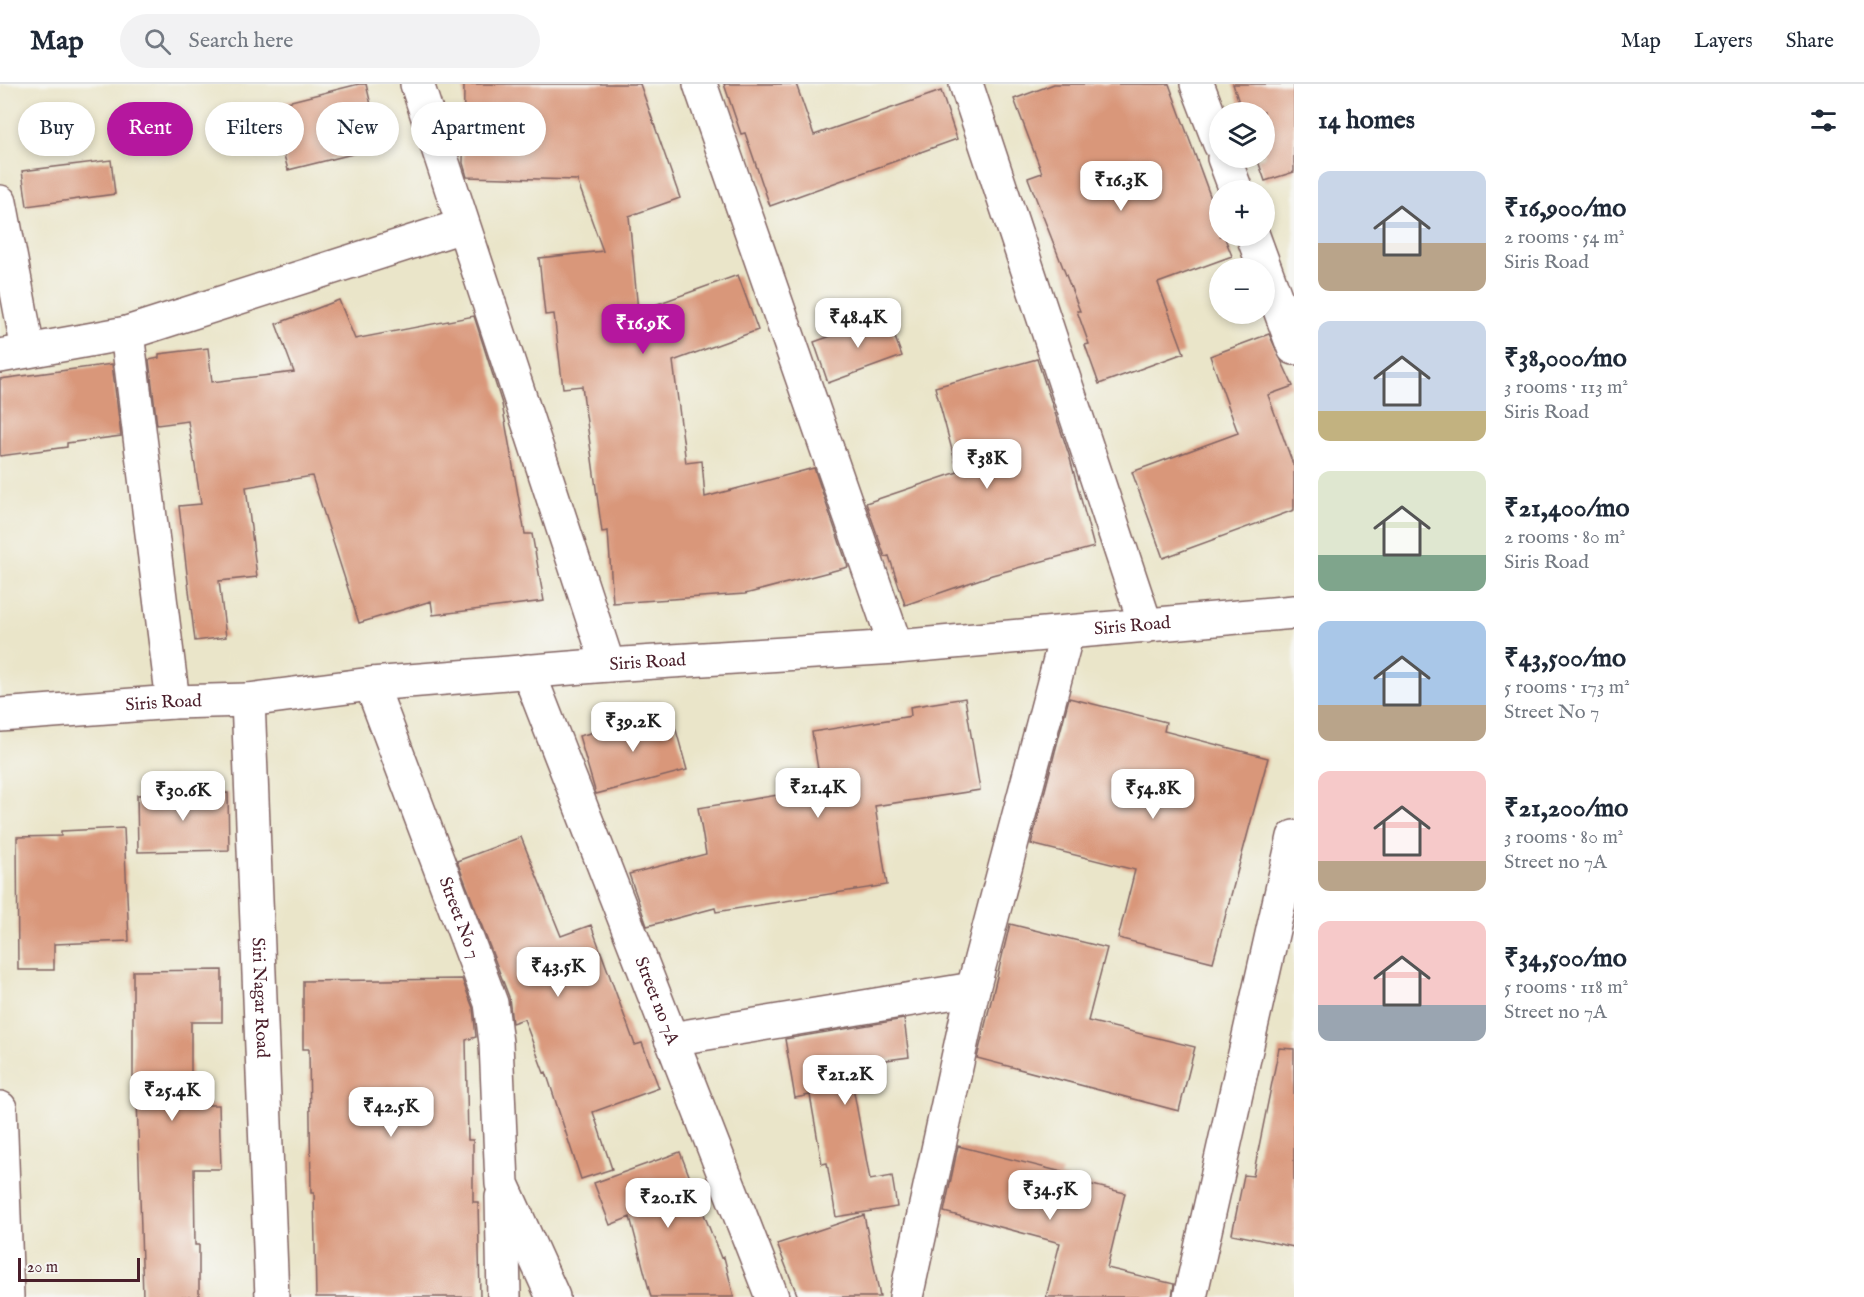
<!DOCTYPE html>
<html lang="en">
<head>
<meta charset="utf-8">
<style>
  body { margin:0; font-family:"IM FELL English",serif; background:#f2f2f3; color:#1f2937; height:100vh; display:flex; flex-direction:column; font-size:22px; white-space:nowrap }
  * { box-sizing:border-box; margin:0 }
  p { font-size:20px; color:#747a83 }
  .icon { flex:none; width:33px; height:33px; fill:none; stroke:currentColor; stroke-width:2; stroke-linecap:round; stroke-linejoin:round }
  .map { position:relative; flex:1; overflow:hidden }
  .side { display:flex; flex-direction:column; background:#fff; width:570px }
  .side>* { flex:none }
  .guide { position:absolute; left:18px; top:18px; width:570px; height:54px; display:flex; gap:12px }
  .tools { position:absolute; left:1209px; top:18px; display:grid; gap:12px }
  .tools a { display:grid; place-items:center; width:66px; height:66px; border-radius:50%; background:#fff; box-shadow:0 3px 9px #0003; font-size:30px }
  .scale { position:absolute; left:18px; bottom:15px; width:122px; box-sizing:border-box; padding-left:6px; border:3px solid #4a1f2b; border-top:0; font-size:16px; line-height:21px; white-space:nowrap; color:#4a1f2b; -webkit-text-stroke:4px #f6f6f2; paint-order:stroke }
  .price { position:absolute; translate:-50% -51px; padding:0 14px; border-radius:12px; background:#fff; color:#222; font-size:20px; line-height:39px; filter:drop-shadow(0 2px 3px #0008) }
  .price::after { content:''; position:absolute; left:50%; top:36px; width:18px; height:14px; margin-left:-9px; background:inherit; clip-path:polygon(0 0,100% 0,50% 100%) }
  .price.current { background:#b5179e; color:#fff }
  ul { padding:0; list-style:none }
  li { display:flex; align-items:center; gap:18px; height:150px; padding:0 24px }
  li span { display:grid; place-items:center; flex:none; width:168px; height:120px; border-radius:12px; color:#555 }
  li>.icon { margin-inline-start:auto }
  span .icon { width:72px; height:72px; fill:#fffc; stroke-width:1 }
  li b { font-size:26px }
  h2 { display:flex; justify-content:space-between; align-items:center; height:72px; padding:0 24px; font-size:26px }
  .pill { padding:0 21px; border-radius:27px; background:#fff; box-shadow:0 3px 9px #0003; font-size:21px; line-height:54px }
  .pill.current { background:#b5179e; color:#fff }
  header { display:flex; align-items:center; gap:36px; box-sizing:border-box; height:84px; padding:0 30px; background:#fff; border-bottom:2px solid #e0e1e3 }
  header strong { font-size:28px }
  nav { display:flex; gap:33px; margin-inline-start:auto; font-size:21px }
  .search { width:420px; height:54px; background:#f2f2f3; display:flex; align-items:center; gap:15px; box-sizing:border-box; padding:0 21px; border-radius:33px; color:#747a83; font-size:22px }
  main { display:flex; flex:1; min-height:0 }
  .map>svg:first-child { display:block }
</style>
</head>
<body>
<header>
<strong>Map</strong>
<div class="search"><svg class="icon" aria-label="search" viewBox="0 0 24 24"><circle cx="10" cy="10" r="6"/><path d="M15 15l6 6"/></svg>Search here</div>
<nav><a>Map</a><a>Layers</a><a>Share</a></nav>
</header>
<main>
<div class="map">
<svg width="1294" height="1213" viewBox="0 0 1294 1213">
  <rect width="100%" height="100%" fill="#f6f6f2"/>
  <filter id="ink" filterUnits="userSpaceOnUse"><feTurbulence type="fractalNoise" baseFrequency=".0167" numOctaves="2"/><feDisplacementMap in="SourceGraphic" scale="12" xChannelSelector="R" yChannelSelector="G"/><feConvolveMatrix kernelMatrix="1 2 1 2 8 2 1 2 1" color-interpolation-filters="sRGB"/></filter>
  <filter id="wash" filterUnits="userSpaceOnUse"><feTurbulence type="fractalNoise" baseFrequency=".008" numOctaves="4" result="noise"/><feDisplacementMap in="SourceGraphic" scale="24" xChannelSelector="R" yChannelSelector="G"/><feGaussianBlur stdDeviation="1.35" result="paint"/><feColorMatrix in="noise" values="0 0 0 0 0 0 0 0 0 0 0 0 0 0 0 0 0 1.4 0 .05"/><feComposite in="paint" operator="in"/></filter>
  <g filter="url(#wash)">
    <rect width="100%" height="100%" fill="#eae5c9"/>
    <g id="blocks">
      <path fill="#d9977a" d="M359,0H366L381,63L288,86L271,22Z
        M464,0H640L680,114L629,132L638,227L738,191L758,246L673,277L686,379L702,377L705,413L814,384L848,483L745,510L613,519L608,447L602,448L582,302L563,304L554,230L545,231L539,174L603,167L577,96L467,93L463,79Z
        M724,0H796L814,51L941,7L957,55L770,122L745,49L741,50Z
        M1054,0H1169L1220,139V152H1224L1232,172L1158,199L1184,269L1099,300L1085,261L1089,260L1077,227H1080L1028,94L1042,89L1014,15Z
        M1233,0H1294V88L1265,97L1257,74H1264V28H1242Z
        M111,76L115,110L27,122L22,87Z
        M339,216L355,255L474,232L502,320L525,450H532L544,517L433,531L431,517L359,539L312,392L246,403L257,493L219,497L226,553L195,557L179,422L201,420L188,337L157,341L149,276L159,274V270L208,264L212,298L294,288L276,240Z
        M887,232L902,272L828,299L814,258Z
        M1269,250L1293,302L1268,311L1294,383V426L1163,474L1132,388L1238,349L1210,272Z
        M1037,275L1069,371L1094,463L992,491L905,521L889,472L885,473L866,419L958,388L935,303Z
        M112,280L121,352L67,359V363L0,372V295Z
        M965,614L980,706L875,722L887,801L716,828L715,824L647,842L629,790L706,770L698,724L821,704L812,648L911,632L910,623Z
        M1069,614L1166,638L1164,647L1268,674L1213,878L1118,854L1135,786L1031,760Z
        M671,628L687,686L596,710L579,652Z
        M228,709L229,766L138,768L137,711Z
        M124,744L129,857L54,860V886H18L17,753L61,752V747Z
        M521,753L561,852L591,841L635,961L642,959L659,1004L593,1028L612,1085L581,1095L546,988L544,989L524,935L512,939L509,913L457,777Z
        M1010,840L1107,864L1088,937L1195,963L1179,1027L977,974Z
        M222,886V938H191V1021H219L221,1085H194L195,1161H199V1213H143L137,1013H133V887Z
        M462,895L473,924L476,953L466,956L468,1056H473V1118H478L480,1213H316L314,1109H311L309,965H303V897Z
        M904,935L909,973L849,981L870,1096L892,1092L897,1123L836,1133L827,1079L822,1080L810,1011L795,1014L785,955Z
        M1279,964L1294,965V1163L1232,1150L1244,1091L1253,1092Z
        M958,1062L1062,1088L1060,1093L1125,1109L1107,1184L1174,1200L1172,1213H1046L1060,1159L944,1128Z
        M680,1068L721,1174L724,1173L734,1213H651L630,1133L610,1141L594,1099Z
        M864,1131L880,1213H798L777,1160Z"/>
    </g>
  </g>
  <g filter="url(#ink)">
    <use href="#blocks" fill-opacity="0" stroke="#826462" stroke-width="1.5"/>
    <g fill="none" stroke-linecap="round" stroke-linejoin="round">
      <g stroke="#826462" stroke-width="36">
        <g id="minor">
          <path d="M417,0L608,581"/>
          <path d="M700,0L896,563"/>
          <path d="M966,0L1146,542"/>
          <path d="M1197,0L1220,60"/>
          <path d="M1224,74L1236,106"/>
          <path d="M0,118L28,266"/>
          <path d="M1253,152L1294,264"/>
          <path d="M127,249L173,618"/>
          <path d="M0,272L127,249L462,142"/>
          <path id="s1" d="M528,587L772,1213"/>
          <path id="s2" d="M371,600L491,919L496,959L502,1100L553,1213"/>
          <path id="s3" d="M248,616L272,1213"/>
          <path d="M671,955L973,905"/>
          <path d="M0,1024L7,1213"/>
          <path d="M502,1113L504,1213"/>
          <path d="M906,1213L973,905L1067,549"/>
          <path d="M1190,1213L1294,753"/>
        </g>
      </g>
      <g stroke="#826462" stroke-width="36">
        <g id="tertiary">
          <path id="s4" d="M0,631L173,618L248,616L371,600L608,581L896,563L1294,528"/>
        </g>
      </g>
      <use href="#minor" stroke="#fff" stroke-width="33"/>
      <use href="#tertiary" stroke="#fff" stroke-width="33"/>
    </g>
  </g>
  <g text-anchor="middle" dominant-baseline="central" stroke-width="4.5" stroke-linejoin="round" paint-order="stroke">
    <g font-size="18" fill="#4a1f2b" stroke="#f6f6f2">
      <text stroke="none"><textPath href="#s4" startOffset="1136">Siris Road</textPath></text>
      <text stroke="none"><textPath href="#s4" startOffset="650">Siris Road</textPath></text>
      <text stroke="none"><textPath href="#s4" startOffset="164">Siris Road</textPath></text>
      <text stroke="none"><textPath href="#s2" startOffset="250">Street No 7</textPath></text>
      <text stroke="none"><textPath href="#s3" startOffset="298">Siri Nagar Road</textPath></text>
      <text stroke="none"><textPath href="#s1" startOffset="354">Street no 7A</textPath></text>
    </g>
  </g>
</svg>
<div class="tools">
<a><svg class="icon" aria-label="layers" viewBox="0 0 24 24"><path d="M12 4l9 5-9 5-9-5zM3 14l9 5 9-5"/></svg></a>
<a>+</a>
<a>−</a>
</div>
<div class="scale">20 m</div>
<b class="price" style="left:1121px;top:128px">₹16.3K</b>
<b class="price" style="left:858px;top:265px">₹48.4K</b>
<b class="price current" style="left:643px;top:271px">₹16.9K</b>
<b class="price" style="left:987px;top:406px">₹38K</b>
<b class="price" style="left:633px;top:669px">₹39.2K</b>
<b class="price" style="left:818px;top:735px">₹21.4K</b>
<b class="price" style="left:1153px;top:736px">₹54.8K</b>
<b class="price" style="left:183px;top:738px">₹30.6K</b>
<b class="price" style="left:558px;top:914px">₹43.5K</b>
<b class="price" style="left:845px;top:1022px">₹21.2K</b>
<b class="price" style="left:172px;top:1038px">₹25.4K</b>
<b class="price" style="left:391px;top:1054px">₹42.5K</b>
<b class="price" style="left:1050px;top:1137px">₹34.5K</b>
<b class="price" style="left:668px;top:1145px">₹20.1K</b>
<div class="guide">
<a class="pill">Buy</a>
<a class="pill current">Rent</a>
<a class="pill">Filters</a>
<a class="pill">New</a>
<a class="pill">Apartment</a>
</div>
</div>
<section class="side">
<h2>14 homes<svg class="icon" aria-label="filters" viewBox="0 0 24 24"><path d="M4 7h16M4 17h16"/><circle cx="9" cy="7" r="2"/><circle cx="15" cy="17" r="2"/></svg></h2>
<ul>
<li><span style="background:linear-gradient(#c9d6e8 60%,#b9a48a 0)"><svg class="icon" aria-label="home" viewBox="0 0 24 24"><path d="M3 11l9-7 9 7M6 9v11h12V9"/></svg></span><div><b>₹16,900/mo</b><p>2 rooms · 54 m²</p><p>Siris Road</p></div></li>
<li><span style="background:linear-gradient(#c9d6e8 75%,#c2b280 0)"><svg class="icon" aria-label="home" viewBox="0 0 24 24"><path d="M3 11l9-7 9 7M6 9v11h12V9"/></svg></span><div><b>₹38,000/mo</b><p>3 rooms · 113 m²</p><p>Siris Road</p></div></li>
<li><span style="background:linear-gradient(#dfe7d0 70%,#7fa58c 0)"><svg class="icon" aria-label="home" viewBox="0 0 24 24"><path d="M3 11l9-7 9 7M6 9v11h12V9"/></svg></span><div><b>₹21,400/mo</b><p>2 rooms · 80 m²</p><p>Siris Road</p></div></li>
<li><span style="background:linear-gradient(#a9c7e8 70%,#b9a48a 0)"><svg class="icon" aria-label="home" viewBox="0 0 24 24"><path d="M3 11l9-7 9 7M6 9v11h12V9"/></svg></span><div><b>₹43,500/mo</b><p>5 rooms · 173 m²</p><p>Street No 7</p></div></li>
<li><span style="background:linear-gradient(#f6c9c9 75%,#b9a48a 0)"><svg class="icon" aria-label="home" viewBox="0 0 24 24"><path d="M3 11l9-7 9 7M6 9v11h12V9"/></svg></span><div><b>₹21,200/mo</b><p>3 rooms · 80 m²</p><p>Street no 7A</p></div></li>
<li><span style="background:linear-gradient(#f6c9c9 70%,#9aa5b1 0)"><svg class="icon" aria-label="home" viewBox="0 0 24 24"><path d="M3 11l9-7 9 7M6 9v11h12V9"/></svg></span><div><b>₹34,500/mo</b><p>5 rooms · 118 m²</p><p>Street no 7A</p></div></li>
</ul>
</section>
</main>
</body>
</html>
